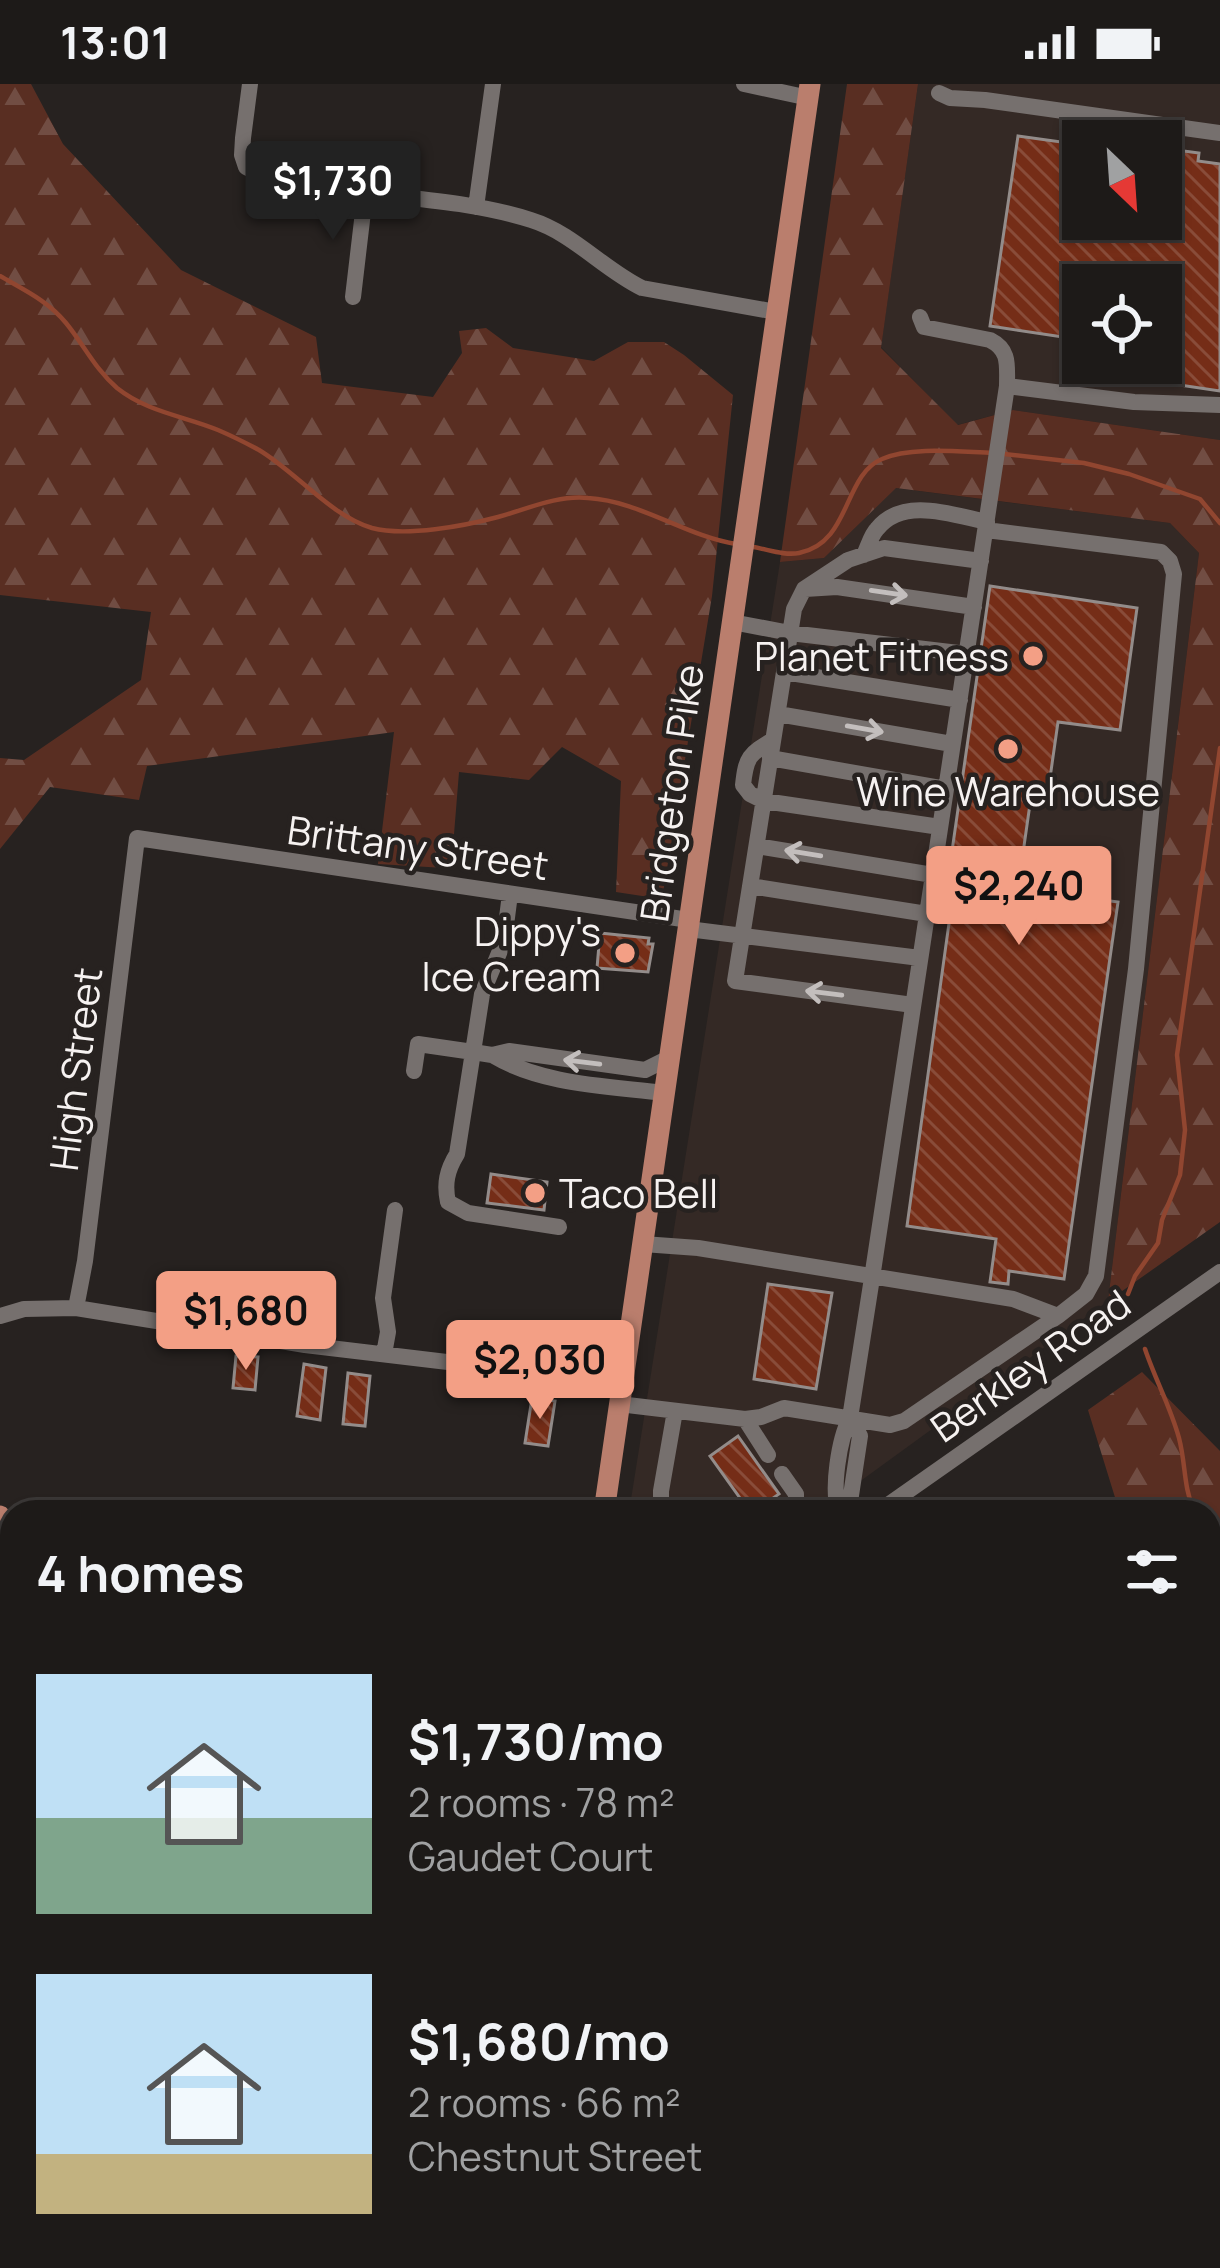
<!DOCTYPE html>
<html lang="en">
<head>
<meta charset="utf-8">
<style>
  body { margin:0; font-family:Manrope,sans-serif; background:#2a2725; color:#f1f3f6; height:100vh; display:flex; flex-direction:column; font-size:45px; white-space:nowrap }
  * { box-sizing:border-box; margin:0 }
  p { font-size:39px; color:#a0a1a2 }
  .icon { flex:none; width:66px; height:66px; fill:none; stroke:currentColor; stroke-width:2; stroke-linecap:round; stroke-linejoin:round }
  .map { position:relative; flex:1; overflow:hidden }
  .panel { position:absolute; left:0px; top:1416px; width:1221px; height:768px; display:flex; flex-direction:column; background:#1d1a18; border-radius:36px 36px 0 0; box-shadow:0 3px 9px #0004,0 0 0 3px #3b3837 }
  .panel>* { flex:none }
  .needle { width:78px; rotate:155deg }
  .buttons { position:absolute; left:1062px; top:36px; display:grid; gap:24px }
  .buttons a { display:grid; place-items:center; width:120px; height:120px; border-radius:0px; background:#1d1a18; box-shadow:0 3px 9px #0004,0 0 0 3px #3b3837; font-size:60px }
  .price { position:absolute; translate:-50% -102px; padding:0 27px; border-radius:12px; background:#f39f85; color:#111; font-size:39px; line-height:78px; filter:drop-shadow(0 3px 6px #0008) }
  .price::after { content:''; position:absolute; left:50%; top:72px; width:36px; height:27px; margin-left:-18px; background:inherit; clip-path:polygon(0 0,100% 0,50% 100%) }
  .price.selected { background:#222; color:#fff }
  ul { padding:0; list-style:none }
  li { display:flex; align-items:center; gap:36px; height:300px; padding:0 36px }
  li span { display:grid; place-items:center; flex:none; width:336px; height:240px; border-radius:0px; color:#555 }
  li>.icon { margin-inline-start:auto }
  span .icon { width:144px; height:144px; fill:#fffc; stroke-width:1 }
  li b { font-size:51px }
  h2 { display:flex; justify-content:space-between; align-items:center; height:144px; padding:0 36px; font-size:51px }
  .status { display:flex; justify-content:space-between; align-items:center; height:84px; padding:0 60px; background:#1d1a18; direction:ltr }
  .status svg { height:33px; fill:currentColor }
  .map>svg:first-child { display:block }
</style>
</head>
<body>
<div class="status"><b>13:01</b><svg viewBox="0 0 49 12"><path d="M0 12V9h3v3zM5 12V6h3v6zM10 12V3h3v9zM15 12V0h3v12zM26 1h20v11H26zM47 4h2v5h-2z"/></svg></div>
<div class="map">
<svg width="1220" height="2184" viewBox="0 0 1220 2184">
  <defs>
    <pattern id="forest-firs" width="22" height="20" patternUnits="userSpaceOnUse" patternTransform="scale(3)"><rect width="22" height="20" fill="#592e22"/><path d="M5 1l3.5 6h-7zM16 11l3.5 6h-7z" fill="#714d43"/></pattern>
    <pattern id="building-back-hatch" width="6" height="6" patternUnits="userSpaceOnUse" patternTransform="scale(3)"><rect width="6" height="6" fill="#752d17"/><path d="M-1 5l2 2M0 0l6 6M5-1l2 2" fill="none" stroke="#894c39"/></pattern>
  </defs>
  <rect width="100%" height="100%" fill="#272220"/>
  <path fill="#342925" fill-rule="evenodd" d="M918,0H1220V356L1013,326L957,341L881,263ZM1083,57H1161V135H1083ZM1083,201H1161V279H1083Z
    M895,404L1170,439L1199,469L1108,1217L818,1428H629L780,478L824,474Z"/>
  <path fill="url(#forest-firs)" d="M0,0H31L63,60L181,186L316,253L322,299L433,313L462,269L459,247L486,244L513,264L594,277L628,258H664L684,271L733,311L712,512L662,815L616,808L621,697L562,663L529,696L459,688L454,750L445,784L378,780L394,648L147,682L139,716L50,703L0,765V674L24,676L141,596L151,528L0,511Z
    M847,0H918L881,264L958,341L1013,326L1220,356V1138L1108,1217L1199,469L1170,439L896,404L824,474L780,478Z
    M1142,1288L1220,1367V2184H987L984,2172H1209V1428H1112L1118,1423L1088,1326Z"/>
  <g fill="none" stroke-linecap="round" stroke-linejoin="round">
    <path stroke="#914630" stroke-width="4.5" d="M0,192C24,206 48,217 66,239C84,261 95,285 117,304C147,328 184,332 218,346C232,352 246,359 259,366C296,388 331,432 372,444C406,453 464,442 498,433C527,425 557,411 588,414C640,417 685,452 736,460
      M1004,370L1084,379L1129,390L1200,415L1220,439
      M753,463C767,465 784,472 799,469C851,459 843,391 882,375C911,362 961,368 993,369
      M1128,1210L1135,1192L1158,1159L1162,1136L1180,1091L1185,1046L1177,971L1220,664
      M1145,1265C1155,1295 1171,1324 1179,1354C1186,1381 1183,1400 1194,1428
      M1209,1489L1220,1512"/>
  </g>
  <path fill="url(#building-back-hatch)" stroke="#938c8a" stroke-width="3" d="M1018,52L1083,61V135H1161V64L1199,69L1198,77L1220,80V307L1126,293L1125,300L1092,295L1094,279H1161V201H1083V256L990,242Z
    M990,502L1137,524L1120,646L1058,638L1047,715L1031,713L1022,776L1034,778L1030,806L1118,818L1064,1195L1009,1187L1008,1200L990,1198L996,1155L907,1142L955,796L948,795Z
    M600,849L649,854L648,860H653L648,888L597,884Z
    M491,1090L547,1098L544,1126L487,1119Z
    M768,1200L832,1209L816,1305L754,1295Z
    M236,1272L258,1273L255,1306L233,1304Z
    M304,1280L326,1284L320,1336L297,1332Z
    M348,1289L370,1292L365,1342L343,1340Z
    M532,1314L555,1317L548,1362L525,1359Z
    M738,1352L779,1410L753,1428H750L710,1372Z"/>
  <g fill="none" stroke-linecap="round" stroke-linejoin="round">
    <path stroke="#76706e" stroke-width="16" d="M250,0L243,54L242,71L246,83C269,96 293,98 318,102C388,115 463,114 531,136C573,149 603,185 642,204L776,228
      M744,0L809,14
      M939,9L950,14L985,16L1220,49
      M476,123L493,0
      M353,213L365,111
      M920,233L924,243L990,256C1010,266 1007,281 1007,302L1134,318L1220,321
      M864,471C868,463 871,451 877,445C903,412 953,431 987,438
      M805,505L837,503L974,523
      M732,538L790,549L967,570
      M784,588L960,616
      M778,630L952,660
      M773,656C749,670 746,673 743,701L750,710L764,717L940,743
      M770,674L946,705
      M757,762L933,791
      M750,802L927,830
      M510,810L504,857L482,910L473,968L492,971L509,967L645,986L669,974
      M688,845L920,874
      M913,921L735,897L794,525L804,505L848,476L884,464L981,477
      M492,971C542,1001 608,1002 664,1009
      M414,987L418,960L473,968L457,1070C447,1086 444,1100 448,1118L468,1129L559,1143
      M643,1160L698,1164L1013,1215L1058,1232
      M76,1224L85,1177L137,754L689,836
      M0,1232L24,1225L76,1224L305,1261L623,1299
      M384,1270L388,1248L383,1214L395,1126
      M619,1320L745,1335L761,1333L784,1324L890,1341L904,1337L1058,1232L1086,1210L1096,1192L1136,885L1174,490L1170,477L1161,468L986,446
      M745,1335L768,1371
      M782,1390L796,1410V1423L791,1428
      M661,1428V1407L675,1327
      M839,1428C831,1406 839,1355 850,1334L872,1194L1007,302
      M841,1428L850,1418L860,1352L850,1334
      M878,1428L1220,1188
      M0,1777L12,1778
      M0,1823L12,1824
      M0,1949L12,1950
      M578,2172L611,2176
      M368,2184L385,2172
      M530,2184L538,2172
      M859,2184L860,2172"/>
    <path stroke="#ba7e6d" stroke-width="21" d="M604,1428L810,0
      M0,1432L12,1450
      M0,1578L12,1579
      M491,2172L504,2184
      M518,2172L520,2184"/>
  </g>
  <defs><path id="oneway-shaft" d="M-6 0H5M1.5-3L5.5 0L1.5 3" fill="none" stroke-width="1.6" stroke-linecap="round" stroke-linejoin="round" transform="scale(3)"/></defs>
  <g stroke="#c3bebd">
    <use href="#oneway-shaft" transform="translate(889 509) rotate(8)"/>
    <use href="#oneway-shaft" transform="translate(865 645) rotate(10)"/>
    <use href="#oneway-shaft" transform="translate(803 769) rotate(-171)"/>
    <use href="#oneway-shaft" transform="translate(824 909) rotate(-173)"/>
    <use href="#oneway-shaft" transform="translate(582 978) rotate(-173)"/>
  </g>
  <g fill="#f39f85" stroke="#272220" stroke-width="4.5">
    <circle cx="1033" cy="572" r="12"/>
    <circle cx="1008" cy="665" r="12"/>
    <circle cx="625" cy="869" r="12"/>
    <circle cx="535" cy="1109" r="12"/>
  </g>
  <g text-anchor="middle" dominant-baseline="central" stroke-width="9" stroke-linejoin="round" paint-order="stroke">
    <g font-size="39" fill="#f6f2f1" stroke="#272220" text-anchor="end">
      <text x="1009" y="572">Planet Fitness</text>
      <text x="1008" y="707" text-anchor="middle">Wine Warehouse</text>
      <text x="601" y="847">Dippy's<tspan x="601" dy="45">Ice Cream</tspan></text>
      <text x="559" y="1109" text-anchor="start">Taco Bell</text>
    </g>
    <g font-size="39" fill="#f6f2f1" stroke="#272220">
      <text transform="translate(671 709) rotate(-82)">Bridgeton Pike</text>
      <text transform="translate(418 763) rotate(8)">Brittany Street</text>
      <text transform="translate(75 985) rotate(-83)">High Street</text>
      <text transform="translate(1030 1281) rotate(-35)">Berkley Road</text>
    </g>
  </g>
</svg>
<div class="buttons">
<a><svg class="needle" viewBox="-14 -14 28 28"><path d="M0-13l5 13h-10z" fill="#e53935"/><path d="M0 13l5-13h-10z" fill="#a0a1a2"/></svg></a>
<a><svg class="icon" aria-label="locate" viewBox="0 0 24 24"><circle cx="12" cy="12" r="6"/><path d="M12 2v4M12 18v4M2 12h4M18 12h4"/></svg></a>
</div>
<b class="price selected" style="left:333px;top:159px">$1,730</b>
<b class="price" style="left:1019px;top:864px">$2,240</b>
<b class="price" style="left:246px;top:1289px">$1,680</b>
<b class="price" style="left:540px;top:1338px">$2,030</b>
<section class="panel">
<h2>4 homes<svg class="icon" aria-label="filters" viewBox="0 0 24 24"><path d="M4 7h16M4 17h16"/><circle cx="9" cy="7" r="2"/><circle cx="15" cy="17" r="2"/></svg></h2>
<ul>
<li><span style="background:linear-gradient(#bfe0f5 60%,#7fa58c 0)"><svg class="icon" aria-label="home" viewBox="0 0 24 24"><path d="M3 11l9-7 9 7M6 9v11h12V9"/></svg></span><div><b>$1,730/mo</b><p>2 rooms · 78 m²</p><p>Gaudet Court</p></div></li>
<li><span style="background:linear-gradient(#bfe0f5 75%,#c2b280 0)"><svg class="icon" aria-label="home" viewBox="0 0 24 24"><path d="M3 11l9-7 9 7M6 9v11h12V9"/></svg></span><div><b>$1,680/mo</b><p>2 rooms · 66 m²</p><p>Chestnut Street</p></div></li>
</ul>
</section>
</div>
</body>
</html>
